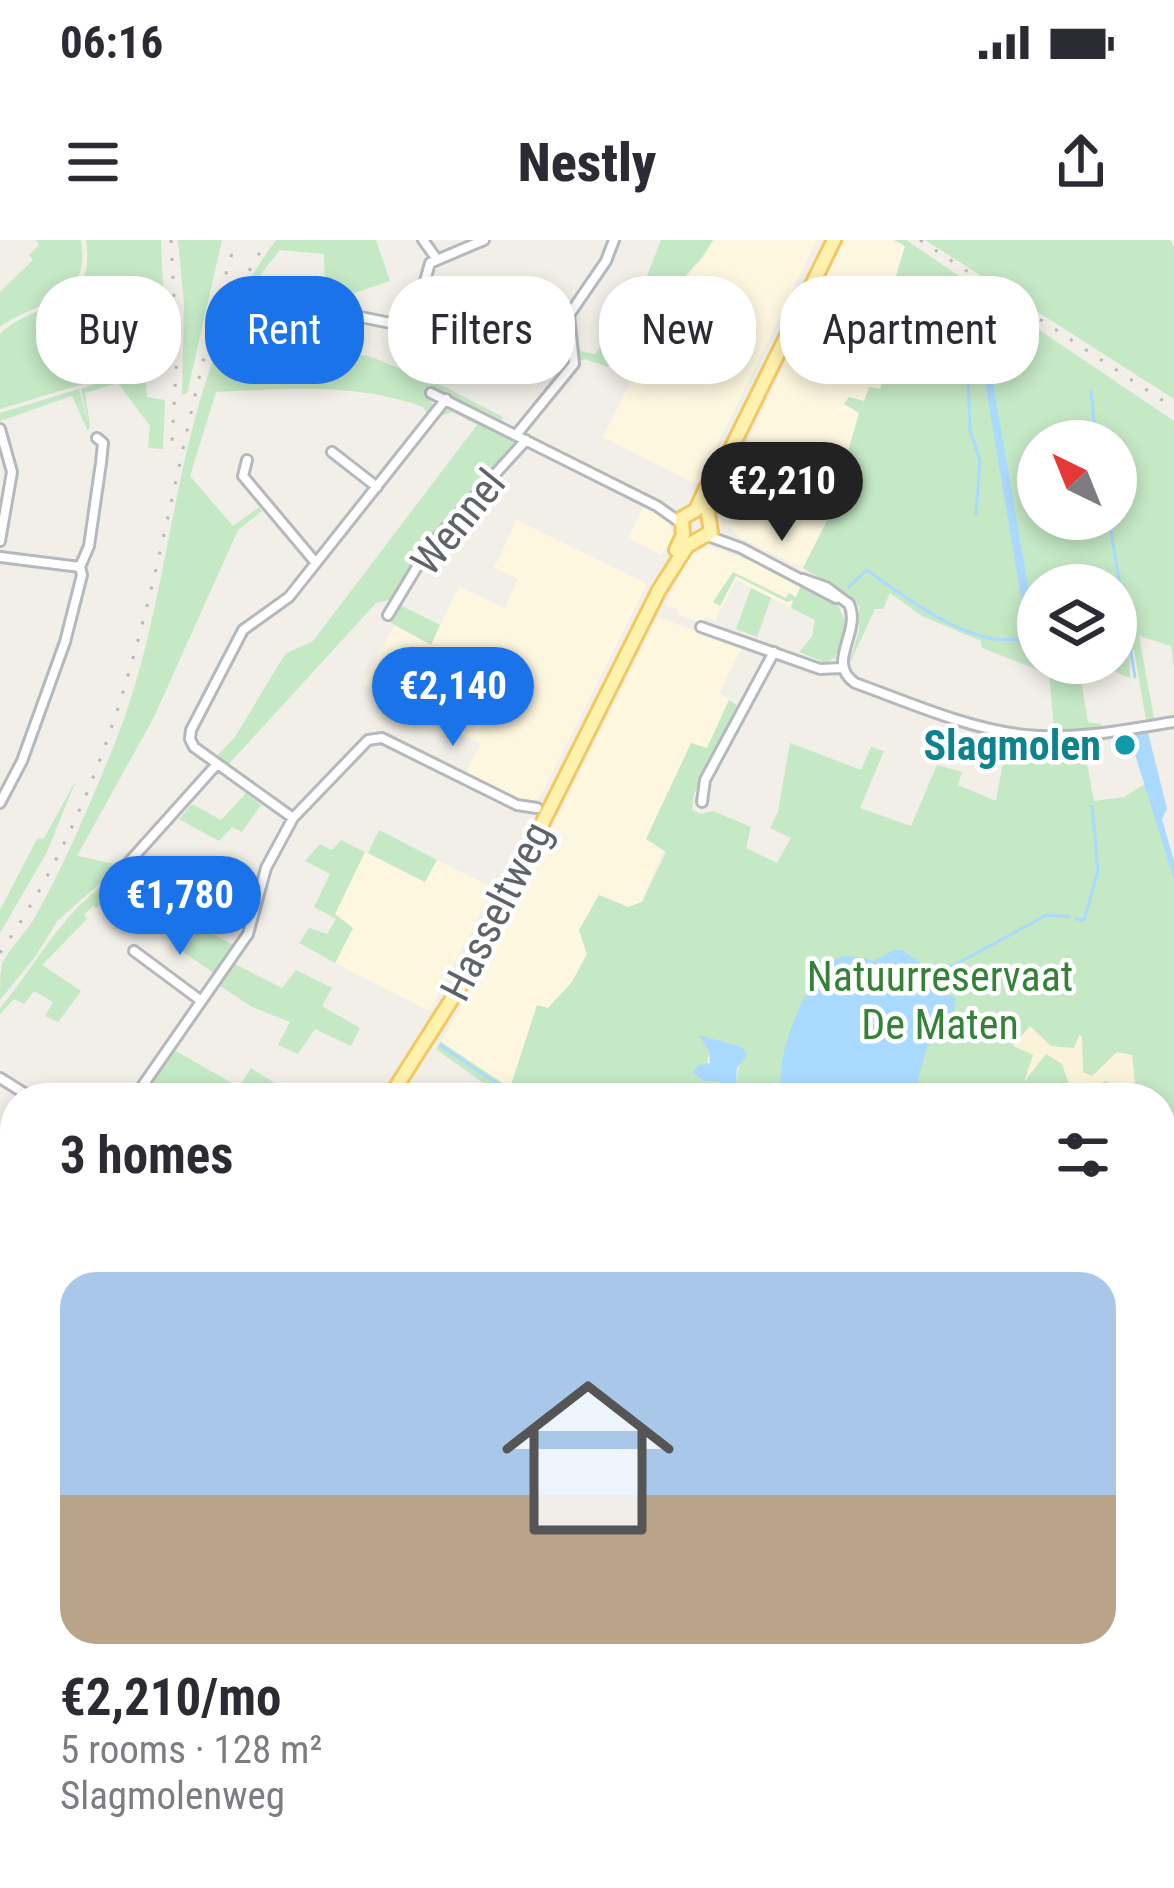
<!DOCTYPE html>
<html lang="en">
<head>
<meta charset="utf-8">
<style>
  body { margin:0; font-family:"Roboto Condensed",sans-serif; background:#f2f2f3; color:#2b2b33; height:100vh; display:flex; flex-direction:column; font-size:45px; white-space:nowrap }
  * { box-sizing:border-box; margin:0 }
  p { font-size:39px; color:#7c7c81 }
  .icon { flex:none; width:66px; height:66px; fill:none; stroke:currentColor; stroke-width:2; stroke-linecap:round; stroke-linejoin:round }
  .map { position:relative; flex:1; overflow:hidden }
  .side { position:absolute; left:0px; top:843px; width:1176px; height:807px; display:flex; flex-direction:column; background:#fff; border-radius:48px 48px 0 0; box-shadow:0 6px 18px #0003 }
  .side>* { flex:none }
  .hud { position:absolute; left:36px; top:36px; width:1104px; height:108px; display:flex; gap:24px }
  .needle { width:78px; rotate:317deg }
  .buttons { position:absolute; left:1017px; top:180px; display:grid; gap:24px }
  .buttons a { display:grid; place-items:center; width:120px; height:120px; border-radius:50%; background:#fff; box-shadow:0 6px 18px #0003; font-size:60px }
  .price { position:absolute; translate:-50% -102px; padding:0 27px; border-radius:42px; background:#1a73e8; color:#fff; font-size:39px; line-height:78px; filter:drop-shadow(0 3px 6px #0008) }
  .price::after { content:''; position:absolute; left:50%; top:72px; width:36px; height:27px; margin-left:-18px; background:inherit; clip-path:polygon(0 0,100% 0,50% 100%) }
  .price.selected { background:#222; color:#fff }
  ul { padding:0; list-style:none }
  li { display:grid; align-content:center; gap:24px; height:636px; padding:0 60px }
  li+li { border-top:3px solid #e1e1e2 }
  li span { display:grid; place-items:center; height:372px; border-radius:36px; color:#555 }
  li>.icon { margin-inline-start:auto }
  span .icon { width:216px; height:216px; fill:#fffc; stroke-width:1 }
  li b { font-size:51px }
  h2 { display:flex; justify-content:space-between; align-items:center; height:144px; padding:0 60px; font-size:51px }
  .pill { padding:0 42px; border-radius:48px; background:#fff; box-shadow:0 6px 18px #0003; font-size:42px; line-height:108px }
  .pill.selected { background:#1a73e8; color:#fff }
  .status { display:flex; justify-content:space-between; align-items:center; height:84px; padding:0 60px; background:#fff; direction:ltr }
  .status svg { height:33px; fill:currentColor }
  header { display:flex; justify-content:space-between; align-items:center; height:156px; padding:0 60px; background:#fff; font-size:54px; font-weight:800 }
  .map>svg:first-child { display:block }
</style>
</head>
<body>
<div class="status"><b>06:16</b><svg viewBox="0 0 49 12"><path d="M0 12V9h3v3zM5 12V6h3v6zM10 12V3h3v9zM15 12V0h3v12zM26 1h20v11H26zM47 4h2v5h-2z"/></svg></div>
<header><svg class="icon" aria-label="menu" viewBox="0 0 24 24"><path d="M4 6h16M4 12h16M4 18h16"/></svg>Nestly<svg class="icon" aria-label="share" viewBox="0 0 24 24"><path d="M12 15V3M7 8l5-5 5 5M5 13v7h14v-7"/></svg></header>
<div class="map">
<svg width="1174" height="1648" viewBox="0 0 1174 1648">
  <rect width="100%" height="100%" fill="#f1efe8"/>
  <path fill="#fef7e0" d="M713,0H817L698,245L603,197L632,139L608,127L641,90L671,85L656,75L663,61L702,20Z
    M844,0H894L905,6L884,76L903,85L896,117L880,150L864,161L845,163L859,173L857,187L848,212L829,239L804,263L829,276L803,328L739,297L723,280L717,266Z
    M644,266L666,278L670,285L673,295L661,315L628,298Z
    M517,280L647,344L539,559L526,563L466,533L481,504L363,444L394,386L431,404L459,347L505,368L518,339L494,328Z
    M710,307L763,325L801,346L791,368L736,340L715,381L706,377L700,383L677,374V369L665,365L690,314Z
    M658,377L742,408L719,453L729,460L641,662L629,667L599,655L579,690L587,714L570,745L548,768L537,766L510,849L441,802L472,748Z
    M365,612L424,642L437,620L494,648L429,771L335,723L353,689L335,674Z
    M15,1276V1414L0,1437V1298Z
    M15,1460V1585L0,1609V1483Z"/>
  <path fill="#c5e8c5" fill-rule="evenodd" d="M36,0H81C92,64 38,59 0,87V52L33,20L29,15L39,5Z
    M86,0H161L166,111L80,145L0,169V94C36,59 97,72 86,0Z
    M178,0H222L187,154H182L184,63Z
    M276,0H376L390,41L351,54L349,69L314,67L311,58L315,53L325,54L324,14L280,10L261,34L243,71L263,105L369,116L445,147L503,177L500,183L431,150L428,158L434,167L424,180L427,173L423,167C355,142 286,149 216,152L190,236L233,286L259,267L262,271L238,290L154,477L77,616L121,625L58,680L35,717L0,760C0,748 0,733 2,724C10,707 25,694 34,679C65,624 91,562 115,503C181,340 167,146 276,0Z
    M661,0H713C698,28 670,47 656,74L674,87C638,84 628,99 608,127L584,119L580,121L574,90L581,111L595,114L643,47Z
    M894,0H906L1174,181V429L1171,406L1139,396L1154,478L1146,480L1134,410H1129L1130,438L1094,423H1116V345H1038V423H1071L1091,431L1081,440L1088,482L1101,484V488L1079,491L1054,488L1049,434L982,408L981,401L922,376L890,353L883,369H875L848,427L859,390V366L845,353L803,328L829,277L804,263L819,235L829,238L848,212L859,173L844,164L849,157L864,161L869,147L880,149L886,131L871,126L876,110L896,116L903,86L884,77L905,6ZM1038,201H1116V279H1038Z
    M925,0H1170L1174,7V159Z
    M145,125L147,157L165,160L163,209L148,208L150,186L118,143L85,153L90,185L88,191L72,156L0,181V173L79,149L88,183L81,149Z
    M447,169L520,203L430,301L393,359L376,363L227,526L217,516L235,497L285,414L313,401L477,185L453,172L441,176L435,183Z
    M733,332L786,358L789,353L796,357L801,346L837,364L847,384L835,418L826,423L799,412L812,397L815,380L791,368L793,360L787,362L736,336L720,366L713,362Z
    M751,348L771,358L757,397L736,389Z
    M398,364L440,385L431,405L388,381Z
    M729,460L737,465L694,554L692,570L701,574L713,571L751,587L746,608L777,623L791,598L770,588L778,572L790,503L861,530L871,507L884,511L860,568L911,586L937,525L962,532L958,545L996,561L1007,501L1084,509L1094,561L1124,557L1145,544L1149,553L1174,640V1648H612L611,1642L596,1635H1161V858H742L747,856L736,842L743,807L701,796L709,811L705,841L719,842L736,858H484L486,845L436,809L441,802L510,848L537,765L548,768L572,742L587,714L579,690L599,655L628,667L642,662L666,612L646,599L691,503L707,508Z
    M76,540L47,612L0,693V670L37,599L44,598Z
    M246,553L261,565L242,592L232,587L219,601L179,579L192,564L221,580Z
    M379,590L437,620L425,642L368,613Z
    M341,600L365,612L335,674L353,688L335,723L299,703L309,688L327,694L336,679L314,667L330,634L305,621L320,604L332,610Z
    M211,619L256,644L247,679L195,649Z
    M117,637L120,644L97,668L93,666L84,675L87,679L42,725L81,751L58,782L45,776L53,762L34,751L24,764L14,759L0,774V768C37,725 66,664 117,637Z
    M201,687L235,706L215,734L182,711Z
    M235,724L282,748L296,730L332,748L322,766L360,788L351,806L315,789L298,814L278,805L290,782L252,767L219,745Z
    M174,810L239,847L251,828L278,845L271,858H145V853Z
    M247,1635H580L601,1648H239Z"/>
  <path fill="#fbf3d9" d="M1030,786L1051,806L1074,808L1079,795L1082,796L1083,832L1092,836L1117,812L1132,815L1135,843L1119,848L1106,841L1084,851L1083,858H1074L1062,824L1046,814L1024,842L1033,815L1013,806Z"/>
  <path fill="#aadaff" d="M984,72L990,76L984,92L1038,403L1025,381L980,111L978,86Z
    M1148,493L1167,569L1162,579L1174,621V640L1129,495Z
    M894,710H902L928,729L925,740L934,751L956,758L951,789L927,807L913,858H784C769,827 806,735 836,719C848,713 862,718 874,721Z
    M699,795L742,807L747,815L737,828L736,842L745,847L747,857L729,855L719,842L705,841L692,833L699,825L710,823L709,811Z
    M674,1635H759L756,1648H668Z"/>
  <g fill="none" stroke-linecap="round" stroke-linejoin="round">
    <path stroke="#aadaff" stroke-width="3" d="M911,52L926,60L957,105L968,132L970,191L980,220L976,274
      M1091,151L1096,201
      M1109,279L1135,437
      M849,347L867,330C904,357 970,407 1017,399L1038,419
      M1043,423L1052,431L1066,433
      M1076,679L1084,680L1098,631L1092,566
      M941,732L1047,675L1069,677
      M440,805L508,851L511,858
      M610,1635L612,1642
      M615,1646L617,1648
      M337,1648L346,1635"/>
    <g stroke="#b5b8bc" stroke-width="14">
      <path id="minor" d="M423,0L436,18
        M484,0L430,23L415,77L419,94C480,143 503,72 569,75
        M306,56V71
        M295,72L351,75L415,88
        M431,153L657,266L681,283
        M0,189L12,232L0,301
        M516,195L574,124L569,75L606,21L614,0
        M332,212L377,247
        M247,220L243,236L316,323
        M708,296L741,308L836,358
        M0,317L80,327
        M803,339L826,347L849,364C862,393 825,422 855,443C911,463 965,488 1025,495C1075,500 1125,490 1174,482
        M388,375L429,307L526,200
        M701,387L820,429L841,428
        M702,562L705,540L774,412
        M0,563L22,521L65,402L82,335L80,327L89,306L101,223L103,203L97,198
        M293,578L194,507L190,499L191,490L243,390L289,357L446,159
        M130,621L217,524
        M134,711L200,760
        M0,838L32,858
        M134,858L248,694L266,628L293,578L368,500L382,498L517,565L537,568
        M0,936L15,945
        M7,1255L15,1260
        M95,1648L103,1635"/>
    </g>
    <g stroke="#f2c960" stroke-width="18">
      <path id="primary" d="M676,310L683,295L682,278L696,270L706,248
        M389,858L464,740L659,350L687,306L711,292L707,268L727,217L834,0
        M0,1462L15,1439"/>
    </g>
    <use href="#minor" stroke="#fff" stroke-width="8"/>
    <use href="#primary" stroke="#fff2af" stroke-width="12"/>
    <path stroke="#b6b7b8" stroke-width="3" stroke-dasharray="3 15" stroke-linecap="butt" d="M171,0L177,113L172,202
      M920,0L1174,168
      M231,62L267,0
      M0,713C154,490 159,249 236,0"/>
  </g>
  <circle fill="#0f9aa8" stroke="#fff" stroke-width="4.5" cx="1125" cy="505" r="12"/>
  <g text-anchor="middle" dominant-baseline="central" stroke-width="9" stroke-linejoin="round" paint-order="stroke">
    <g font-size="42" fill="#5f6368" stroke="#fff">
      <text transform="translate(458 282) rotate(-51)">Wennel</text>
      <text transform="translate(496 671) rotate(-63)">Hasseltweg</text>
    </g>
    <g font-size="42" font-weight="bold" fill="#0d838f" stroke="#fff" text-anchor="end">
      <text x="1101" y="505">Slagmolen</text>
    </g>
    <g font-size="42" fill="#348238" stroke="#fff">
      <text x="940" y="736">Natuurreservaat<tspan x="940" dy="48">De Maten</tspan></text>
    </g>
  </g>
</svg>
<div class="buttons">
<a><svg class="needle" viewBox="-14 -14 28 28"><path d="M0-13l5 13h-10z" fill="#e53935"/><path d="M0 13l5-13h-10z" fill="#7c7c81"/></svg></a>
<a><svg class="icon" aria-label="layers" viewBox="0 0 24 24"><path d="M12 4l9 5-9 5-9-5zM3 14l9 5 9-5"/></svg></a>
</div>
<b class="price selected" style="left:782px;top:304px">€2,210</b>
<b class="price" style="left:453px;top:509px">€2,140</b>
<b class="price" style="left:180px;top:718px">€1,780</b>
<div class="hud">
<a class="pill">Buy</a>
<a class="pill selected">Rent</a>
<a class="pill">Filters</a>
<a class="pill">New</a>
<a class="pill">Apartment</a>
</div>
<section class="side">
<h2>3 homes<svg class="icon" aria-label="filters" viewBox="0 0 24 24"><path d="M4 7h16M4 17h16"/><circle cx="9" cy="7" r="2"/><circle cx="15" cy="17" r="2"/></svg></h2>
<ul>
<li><span style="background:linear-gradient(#a9c7e8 60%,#b9a48a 0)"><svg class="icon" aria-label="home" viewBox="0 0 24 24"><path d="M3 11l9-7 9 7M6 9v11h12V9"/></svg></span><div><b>€2,210/mo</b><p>5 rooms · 128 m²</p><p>Slagmolenweg</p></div></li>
</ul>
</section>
</div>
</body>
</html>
